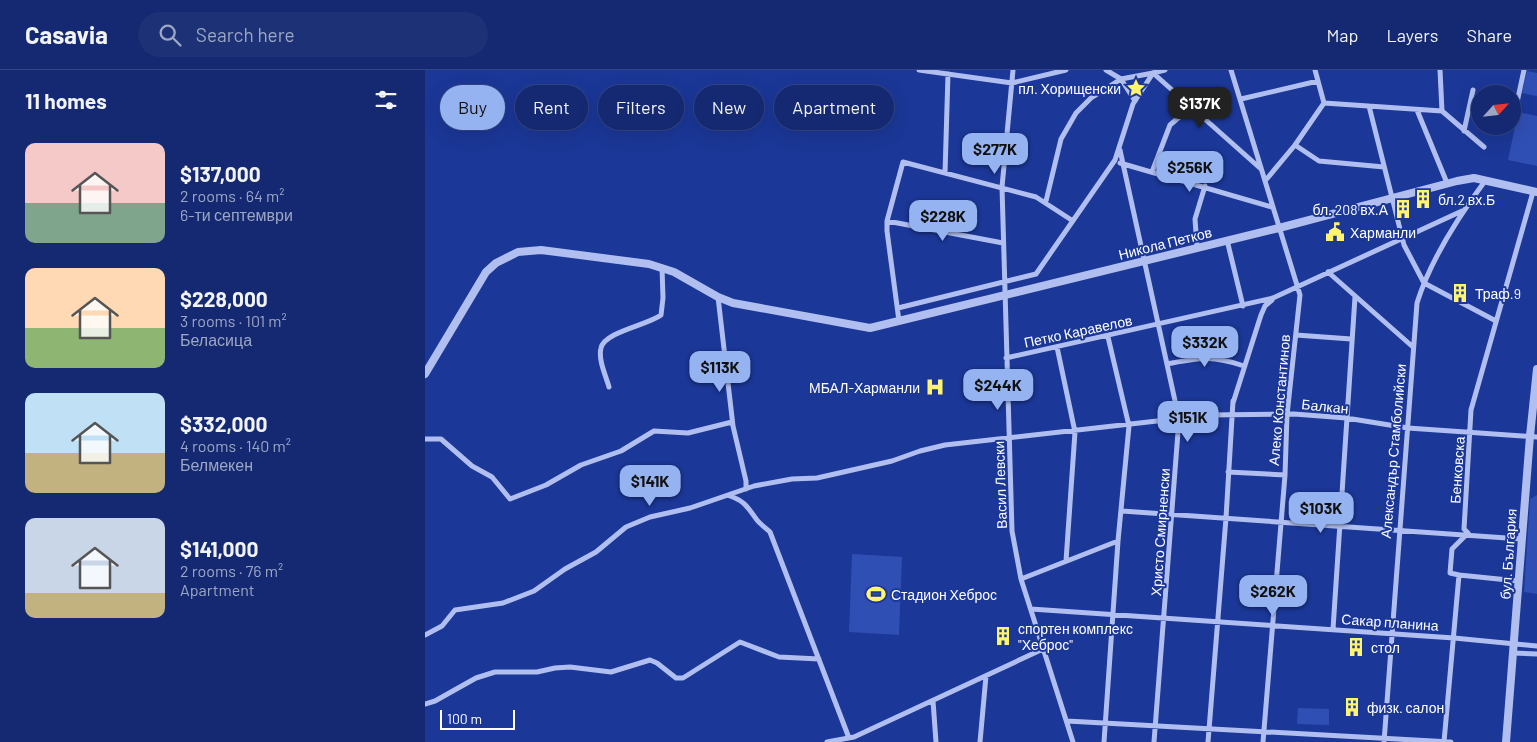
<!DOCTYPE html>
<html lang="en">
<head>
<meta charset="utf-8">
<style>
  body { margin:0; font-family:Barlow,sans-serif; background:#1d3176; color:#f1f3f6; height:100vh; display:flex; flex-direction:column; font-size:19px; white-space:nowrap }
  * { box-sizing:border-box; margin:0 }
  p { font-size:16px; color:#9da6c3 }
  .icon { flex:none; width:28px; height:28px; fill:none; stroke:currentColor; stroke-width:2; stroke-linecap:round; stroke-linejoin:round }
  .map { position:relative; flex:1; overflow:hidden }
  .sheet { display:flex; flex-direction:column; background:#142971; width:425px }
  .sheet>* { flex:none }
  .banner { position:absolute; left:15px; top:15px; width:475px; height:45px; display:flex; gap:10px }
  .needle { width:32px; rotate:63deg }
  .controls { position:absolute; left:1046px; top:15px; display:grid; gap:10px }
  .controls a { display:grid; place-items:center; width:50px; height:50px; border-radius:50%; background:#142971; box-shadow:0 5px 20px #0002,0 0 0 1px #334584; font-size:25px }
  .scale { position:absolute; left:15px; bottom:12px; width:75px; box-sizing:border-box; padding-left:5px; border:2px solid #fff; border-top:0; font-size:14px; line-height:18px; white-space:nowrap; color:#fff; -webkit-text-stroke:4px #1b3797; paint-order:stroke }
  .price { position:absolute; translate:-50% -42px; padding:0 11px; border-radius:10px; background:#95b2f1; color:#111; font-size:16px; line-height:32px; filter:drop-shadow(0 1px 2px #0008) }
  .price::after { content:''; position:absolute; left:50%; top:30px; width:15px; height:11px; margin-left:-8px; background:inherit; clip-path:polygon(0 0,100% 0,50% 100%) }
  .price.current { background:#222; color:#fff }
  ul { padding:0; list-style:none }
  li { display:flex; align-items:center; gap:15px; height:125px; padding:0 25px }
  li span { display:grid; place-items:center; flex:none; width:140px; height:100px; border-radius:10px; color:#555 }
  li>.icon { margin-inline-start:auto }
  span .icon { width:60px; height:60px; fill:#fffc; stroke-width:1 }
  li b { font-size:21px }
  h2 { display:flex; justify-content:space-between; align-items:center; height:60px; padding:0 25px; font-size:21px }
  .chip { padding:0 18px; border-radius:22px; background:#142971; box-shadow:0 5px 20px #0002,0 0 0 1px #334584; font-size:18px; line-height:45px }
  .chip.current { background:#95b2f1; color:#111 }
  header { display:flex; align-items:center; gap:30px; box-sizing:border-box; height:70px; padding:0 25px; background:#142971; border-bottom:1px solid #334584 }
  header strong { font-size:24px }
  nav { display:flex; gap:28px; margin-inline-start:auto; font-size:18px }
  .search { width:350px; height:45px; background:#1d3176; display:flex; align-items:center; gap:12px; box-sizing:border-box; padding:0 18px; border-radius:28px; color:#9da6c3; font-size:19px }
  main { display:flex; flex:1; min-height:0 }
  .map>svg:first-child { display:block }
</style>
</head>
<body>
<header>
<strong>Casavia</strong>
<div class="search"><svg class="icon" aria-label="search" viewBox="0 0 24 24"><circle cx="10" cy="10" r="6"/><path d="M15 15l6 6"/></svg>Search here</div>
<nav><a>Map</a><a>Layers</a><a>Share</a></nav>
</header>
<main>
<section class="sheet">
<h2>11 homes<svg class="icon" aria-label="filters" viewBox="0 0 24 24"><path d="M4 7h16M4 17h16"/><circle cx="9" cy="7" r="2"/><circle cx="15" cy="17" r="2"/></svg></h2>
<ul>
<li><span style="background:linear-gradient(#f6c9c9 60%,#7fa58c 0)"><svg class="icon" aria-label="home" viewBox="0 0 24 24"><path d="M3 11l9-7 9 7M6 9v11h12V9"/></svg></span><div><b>$137,000</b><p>2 rooms · 64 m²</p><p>6-ти септември</p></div></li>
<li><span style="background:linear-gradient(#ffd9b3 60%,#8fb573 0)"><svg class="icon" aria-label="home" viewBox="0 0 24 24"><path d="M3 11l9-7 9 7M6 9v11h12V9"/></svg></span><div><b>$228,000</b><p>3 rooms · 101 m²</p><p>Беласица</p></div></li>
<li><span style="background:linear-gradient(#bfe0f5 60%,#c2b280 0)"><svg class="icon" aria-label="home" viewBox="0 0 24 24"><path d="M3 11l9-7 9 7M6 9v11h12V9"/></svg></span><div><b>$332,000</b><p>4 rooms · 140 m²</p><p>Белмекен</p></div></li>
<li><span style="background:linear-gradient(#c9d6e8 75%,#c2b280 0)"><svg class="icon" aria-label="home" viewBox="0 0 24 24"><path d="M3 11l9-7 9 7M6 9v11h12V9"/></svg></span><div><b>$141,000</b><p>2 rooms · 76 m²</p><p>Apartment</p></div></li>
</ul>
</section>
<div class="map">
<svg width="1112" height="672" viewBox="0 0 1112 672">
  <rect width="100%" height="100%" fill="#1b3797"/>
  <path fill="#304fb4" d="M1102,1L1112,3V26L1097,23Z
    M1093,42L1112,46V96L1083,90Z
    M1112,425V524L1099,522L1105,429Z
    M427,484L477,487L474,565L424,562Z
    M873,638L904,639V655L872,654Z"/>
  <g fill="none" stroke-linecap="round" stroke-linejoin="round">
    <path stroke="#b0bff0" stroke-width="5" d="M494,0L587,13L641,0
      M588,0L577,117L587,461L596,509L648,672
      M681,0L696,9L710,31
      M806,0L875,225L862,345L860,405L838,672
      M890,0L899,33L1017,41L1059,77
      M1015,0L1017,41
      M728,3L836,99
      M816,29L893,11
      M944,36L979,175L999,213L1071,251
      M992,40L1022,113
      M1088,51L1099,0
      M1039,61L1048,20
      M870,75L894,91L959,97
      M695,80L754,349L729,672
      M695,93L847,137
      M727,102L745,55L766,37
      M520,103L523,4
      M840,111L870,75L899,33
      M621,131L636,69L651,43L666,28L696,9L728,3
      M462,151L578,173
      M802,170L818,236
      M772,177L770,149L780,116
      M903,202L988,277
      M293,227L308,356L321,411V419
      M473,238L611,204L690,90L708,34L728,3L740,0
      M474,251L462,161V151L478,92L611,127L648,151
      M871,265L926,269
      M632,277L650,362L641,491
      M581,288L848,228L1037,141
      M742,294C775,288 786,285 819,296
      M184,317C181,306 173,290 176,278C179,262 223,255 236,245L238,228L237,197
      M808,333L836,245L840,236L847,230
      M0,369H16L47,396L67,407L85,429L121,415L156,395L196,381L229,361L263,363L307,352
      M803,402L860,405
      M305,426C320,431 323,438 332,450C336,455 341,458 345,462L424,668
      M697,441L1096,469
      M1034,505L1093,511
      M596,509L693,471
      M606,539L1029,568L1112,576
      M908,559L930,227
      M0,565L17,556L30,540L78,533L109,521L140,499L171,482L201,457L225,447L265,438L329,416L367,409L392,408L467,391L495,381L520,375L785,345L869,344L921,348L983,358L1112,367
      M1088,583L1112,584
      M508,631L511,672
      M0,634L10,631L51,608L70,602H112L130,598L145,597L186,602L225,590L232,593L251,608H258L315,572L354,587L394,589
      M642,651L1026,672
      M402,672L429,667L618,579
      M555,672L561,606
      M679,672L693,471L704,356L683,267
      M783,672L801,448L808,331
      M959,672L992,233C1005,191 1034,146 1060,111
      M1019,672L1034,505L1025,503L1027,479L1043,463L1039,459L1046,340L1108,122"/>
    <path stroke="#b0bff0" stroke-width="8" d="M0,304L61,202L71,193L93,182L116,180L224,194L249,202L293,227L308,233L445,258L854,158L1032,111L1049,108L1112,122
      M1081,672L1105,366L1112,299"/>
  </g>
  <defs>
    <g id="sight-bare" transform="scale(1.5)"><path d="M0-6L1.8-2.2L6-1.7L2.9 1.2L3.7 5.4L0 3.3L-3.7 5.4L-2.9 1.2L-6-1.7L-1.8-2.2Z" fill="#fff46f" stroke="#1b3797" stroke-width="2.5" paint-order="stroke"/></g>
    <g id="building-bare" transform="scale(1.5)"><path d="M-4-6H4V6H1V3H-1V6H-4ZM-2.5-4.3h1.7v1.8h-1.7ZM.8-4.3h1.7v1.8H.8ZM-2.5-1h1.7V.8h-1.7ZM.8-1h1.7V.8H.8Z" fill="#fff46f" stroke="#1b3797" stroke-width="2.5" paint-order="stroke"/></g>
    <g id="civic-bare" transform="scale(1.5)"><path d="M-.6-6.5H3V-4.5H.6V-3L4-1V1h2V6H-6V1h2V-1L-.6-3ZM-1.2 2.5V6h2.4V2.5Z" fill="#fff46f" stroke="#1b3797" stroke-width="2.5" paint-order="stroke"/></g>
    <g id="hospital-bare" transform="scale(1.5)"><path d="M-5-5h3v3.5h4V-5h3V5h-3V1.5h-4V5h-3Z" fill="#fff46f" stroke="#1b3797" stroke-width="2.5" paint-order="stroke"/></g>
    <g id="stadium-bare" transform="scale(1.5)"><path d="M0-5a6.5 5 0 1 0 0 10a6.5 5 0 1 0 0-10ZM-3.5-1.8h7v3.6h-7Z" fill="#fff46f" stroke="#1b3797" stroke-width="2.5" paint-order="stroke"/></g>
  </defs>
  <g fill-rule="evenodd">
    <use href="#sight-bare" x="711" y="18"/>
    <use href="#building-bare" x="998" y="129"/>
    <use href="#building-bare" x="978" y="139"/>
    <use href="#civic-bare" x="910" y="162"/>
    <use href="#building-bare" x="1035" y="223"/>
    <use href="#hospital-bare" x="510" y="317"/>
    <use href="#stadium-bare" x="451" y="524"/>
    <use href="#building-bare" x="578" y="566"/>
    <use href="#building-bare" x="931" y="577"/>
    <use href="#building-bare" x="927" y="637"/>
  </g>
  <g text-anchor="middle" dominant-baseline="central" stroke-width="4" stroke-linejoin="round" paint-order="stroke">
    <g font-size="14" fill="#fff" stroke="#1b3797" text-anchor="start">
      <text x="696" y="18" text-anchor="end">пл. Хорищенски</text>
      <text x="1013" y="129">бл.2 вх.Б</text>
      <text x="963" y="139" text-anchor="end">бл. 208 вх.А</text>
      <text x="925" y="162">Харманли</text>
      <text x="1050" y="223">Траф.9</text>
      <text x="495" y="317" text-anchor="end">МБАЛ-Харманли</text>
      <text x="466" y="524">Стадион Хеброс</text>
      <text x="593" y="558">спортен комплекс<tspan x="593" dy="16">"Хеброс"</tspan></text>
      <text x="946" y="577">стол</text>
      <text x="942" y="637">физк. салон</text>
    </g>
    <g font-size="14" fill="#fff" stroke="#1b3797">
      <text transform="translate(740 173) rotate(-14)">Никола Петков</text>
      <text transform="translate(653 261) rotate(-12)">Петко Каравелов</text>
      <text transform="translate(854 330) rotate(-85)">Алеко Константинов</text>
      <text transform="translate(900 336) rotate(6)">Балкан</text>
      <text transform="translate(968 381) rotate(-85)">Александър Стамболийски</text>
      <text transform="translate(1032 400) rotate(-86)">Бенковска</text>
      <text transform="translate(575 415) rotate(-92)">Васил Левски</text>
      <text transform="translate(735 462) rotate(-86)">Христо Смирненски</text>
      <text transform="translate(1083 484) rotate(-86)">бул. България</text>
      <text transform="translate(965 552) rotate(4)">Сакар планина</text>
    </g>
  </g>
</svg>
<div class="controls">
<a><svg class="needle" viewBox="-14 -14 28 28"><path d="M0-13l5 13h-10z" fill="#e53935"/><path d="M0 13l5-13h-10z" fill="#9da6c3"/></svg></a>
</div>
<div class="scale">100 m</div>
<b class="price current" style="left:775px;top:59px">$137K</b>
<b class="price" style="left:570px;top:105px">$277K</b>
<b class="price" style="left:765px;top:123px">$256K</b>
<b class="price" style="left:518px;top:172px">$228K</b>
<b class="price" style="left:780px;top:298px">$332K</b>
<b class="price" style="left:295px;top:323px">$113K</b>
<b class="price" style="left:573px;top:341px">$244K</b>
<b class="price" style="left:763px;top:373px">$151K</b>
<b class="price" style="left:225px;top:437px">$141K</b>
<b class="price" style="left:896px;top:464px">$103K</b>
<b class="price" style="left:848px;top:547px">$262K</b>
<div class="banner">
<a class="chip current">Buy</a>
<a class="chip">Rent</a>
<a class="chip">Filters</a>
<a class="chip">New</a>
<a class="chip">Apartment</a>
</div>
</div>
</main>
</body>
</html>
